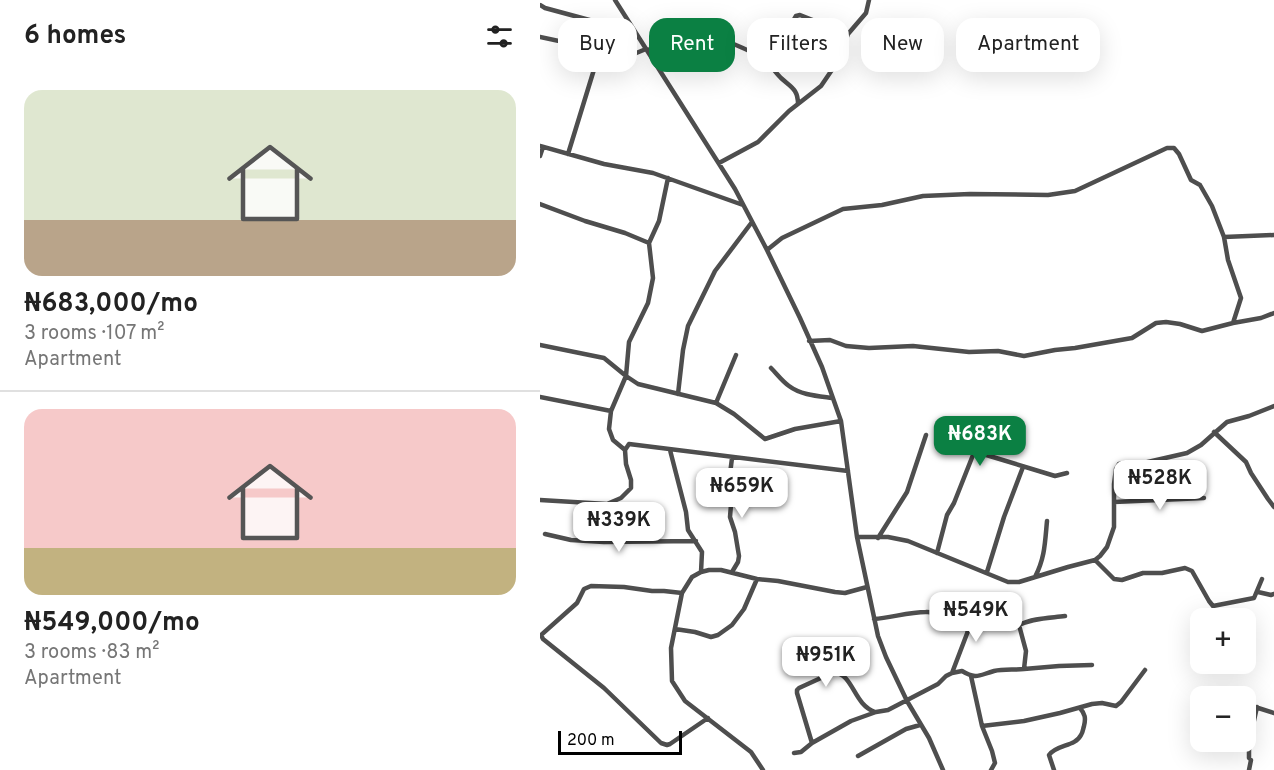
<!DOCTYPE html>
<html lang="en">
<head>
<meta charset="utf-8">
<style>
  body { margin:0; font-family:Overpass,sans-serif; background:#f6f6f6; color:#222; height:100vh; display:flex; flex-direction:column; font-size:22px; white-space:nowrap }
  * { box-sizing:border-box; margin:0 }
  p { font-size:20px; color:#767676 }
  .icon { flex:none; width:33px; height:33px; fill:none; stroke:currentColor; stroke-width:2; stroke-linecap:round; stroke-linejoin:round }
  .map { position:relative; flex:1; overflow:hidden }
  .side { display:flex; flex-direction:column; background:#fff; width:540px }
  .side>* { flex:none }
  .top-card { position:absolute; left:18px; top:18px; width:570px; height:54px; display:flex; gap:12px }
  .tools { position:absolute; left:650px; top:608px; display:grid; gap:12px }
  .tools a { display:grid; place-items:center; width:66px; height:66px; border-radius:12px; background:#fff; box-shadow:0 6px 24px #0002; font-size:30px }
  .scale { position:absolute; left:18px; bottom:15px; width:124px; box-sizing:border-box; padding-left:6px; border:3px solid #000; border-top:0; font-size:16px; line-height:21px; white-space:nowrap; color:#000; -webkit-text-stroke:4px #fff; paint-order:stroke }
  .price { position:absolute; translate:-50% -51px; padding:0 14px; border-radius:12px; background:#fff; color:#222; font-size:20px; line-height:39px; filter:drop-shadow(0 2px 3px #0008) }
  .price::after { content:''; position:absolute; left:50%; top:36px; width:18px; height:14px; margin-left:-9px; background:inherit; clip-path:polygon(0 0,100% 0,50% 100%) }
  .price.current { background:#0b8043; color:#fff }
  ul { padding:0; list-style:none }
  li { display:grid; align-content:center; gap:12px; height:318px; padding:0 24px }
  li+li { border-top:2px solid #e0e0e0 }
  li span { display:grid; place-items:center; height:186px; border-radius:18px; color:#555 }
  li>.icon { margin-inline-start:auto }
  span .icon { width:108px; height:108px; fill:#fffc; stroke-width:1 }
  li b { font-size:26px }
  h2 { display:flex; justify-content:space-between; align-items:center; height:72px; padding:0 24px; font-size:26px }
  .pill { padding:0 21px; border-radius:18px; background:#fff; box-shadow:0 6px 24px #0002; font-size:21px; line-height:54px }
  .pill.current { background:#0b8043; color:#fff }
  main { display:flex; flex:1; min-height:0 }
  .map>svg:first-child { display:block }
</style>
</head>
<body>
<main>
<section class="side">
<h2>6 homes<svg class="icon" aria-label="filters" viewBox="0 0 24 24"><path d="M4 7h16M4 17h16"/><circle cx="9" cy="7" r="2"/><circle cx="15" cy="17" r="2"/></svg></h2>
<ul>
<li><span style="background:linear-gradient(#dfe7d0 70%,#b9a48a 0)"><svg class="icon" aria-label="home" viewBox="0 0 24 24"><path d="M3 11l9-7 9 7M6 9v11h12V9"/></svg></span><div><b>₦683,000/mo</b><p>3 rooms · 107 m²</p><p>Apartment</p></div></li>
<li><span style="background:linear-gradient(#f6c9c9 75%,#c2b280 0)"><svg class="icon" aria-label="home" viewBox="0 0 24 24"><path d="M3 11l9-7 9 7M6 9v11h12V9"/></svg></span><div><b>₦549,000/mo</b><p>3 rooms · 83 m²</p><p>Apartment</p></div></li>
</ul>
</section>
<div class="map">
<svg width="734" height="770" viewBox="0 0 734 770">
  <rect width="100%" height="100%" fill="#fff"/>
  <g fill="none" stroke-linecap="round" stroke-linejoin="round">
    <path stroke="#4e4e4e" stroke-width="4.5" d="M75,0L195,189L227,250L260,318L282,367L301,421L317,537L338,636L346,657L367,701L389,738L403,770
      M0,5L5,8L79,28L92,27
      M0,37L89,56L106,49L124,55L129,54L158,29C168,23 173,35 182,39C197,46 211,50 225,60C231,65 235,72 241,78C251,87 258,89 258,104
      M227,62V53L246,33L256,16L260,15L308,34
      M0,146L64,164L113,173L203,205
      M28,154L56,63L71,52
      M0,156L3,147
      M179,163L218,142L249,111L281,86L298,61L308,34L326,13L329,0
      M0,204L45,221L85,233L109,243
      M684,237L734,235
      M227,250L242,238L303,209L342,205L383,196L430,194L508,195L535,191L627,148H634L639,154L651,180L660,185L672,206L684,237L688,260L701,298L693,323
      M269,341L290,340L306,346L329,348L373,346L429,352L458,351L484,356L515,350L535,348L592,338L616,323L626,322L640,324L662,331L693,323L721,318L734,313
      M0,345L64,358L86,376L98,384L176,403L194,414L225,439L255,429L301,421
      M231,368C237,374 242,381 249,386C261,395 277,396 292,398
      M138,394L143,350L148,326L175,271L212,222
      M0,397L71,411
      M176,403L196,355
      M674,432L706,462L711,473L728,499L734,507
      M85,450L73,440L69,429L71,411L86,376L89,342L108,303L113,278L109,243L119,221L128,178
      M130,450L146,512L148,530L162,552L161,572
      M192,458L190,474L193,480L190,517L195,532L199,556L198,562L192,572
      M0,500L67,504L81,498L91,488V480L86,464L85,450L89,444L308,471
      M574,502L664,498
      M5,534L31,540L64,542L156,541
      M317,537H348L368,541L468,582H479L528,567L555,560L560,556L567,547L574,527V484L576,469L579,464L584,463L599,464L647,453L661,445L687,422L709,416L734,406
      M338,538L367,492L386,435
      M397,553L407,515L414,503L433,455L437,453L443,454L515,476L527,473
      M555,560L574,579L582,580L603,573H622L645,568L652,571L669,601L673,606L714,598L722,579
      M447,572L464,517L483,467
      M495,577C505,558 505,542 507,521
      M718,592L731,595L734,594
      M142,593L124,591H112L84,587L51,586L44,589L37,603L1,635L3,639L64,688L121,743L127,745L130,744L168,718
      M334,619C351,618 368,612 386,612C394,611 400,617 408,619C431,624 456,620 479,625L486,651L484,669L519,666L552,665
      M479,625C493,618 510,618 525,616
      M135,629L155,632L171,637L178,635L192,625L204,609L217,579
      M412,673L428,631L421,622
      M431,676L442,726L452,751L455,763L451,770
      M679,690L693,696
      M705,701L712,706L734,713
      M442,726L484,721L520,713L552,704L562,703L576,706L581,702L605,670
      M272,743L257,693V690L259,688L294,672C314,675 313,704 335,712
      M254,753L261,752L272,743L311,721L336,712L348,710L398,684L406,676L412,673L422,671C437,680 439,675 454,671C463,669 474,670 484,669
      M318,756L366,729L380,725
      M223,770L211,752L145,701L132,681L131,648L142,593L152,577L161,572L169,570H181L217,579L238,581L295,592L305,593L327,587
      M514,770L509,755C517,744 535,747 541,735C543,732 543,729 544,726C546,718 545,714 540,708
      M709,770L711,760L709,758V748L706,740L713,725L717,707"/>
  </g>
</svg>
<div class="tools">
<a>+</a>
<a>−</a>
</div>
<div class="scale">200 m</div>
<b class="price current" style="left:440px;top:467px">₦683K</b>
<b class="price" style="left:620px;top:511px">₦528K</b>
<b class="price" style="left:202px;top:519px">₦659K</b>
<b class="price" style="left:79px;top:553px">₦339K</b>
<b class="price" style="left:436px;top:643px">₦549K</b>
<b class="price" style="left:286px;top:688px">₦951K</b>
<div class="top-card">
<a class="pill">Buy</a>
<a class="pill current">Rent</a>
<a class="pill">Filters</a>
<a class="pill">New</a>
<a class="pill">Apartment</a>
</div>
</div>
</main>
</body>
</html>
